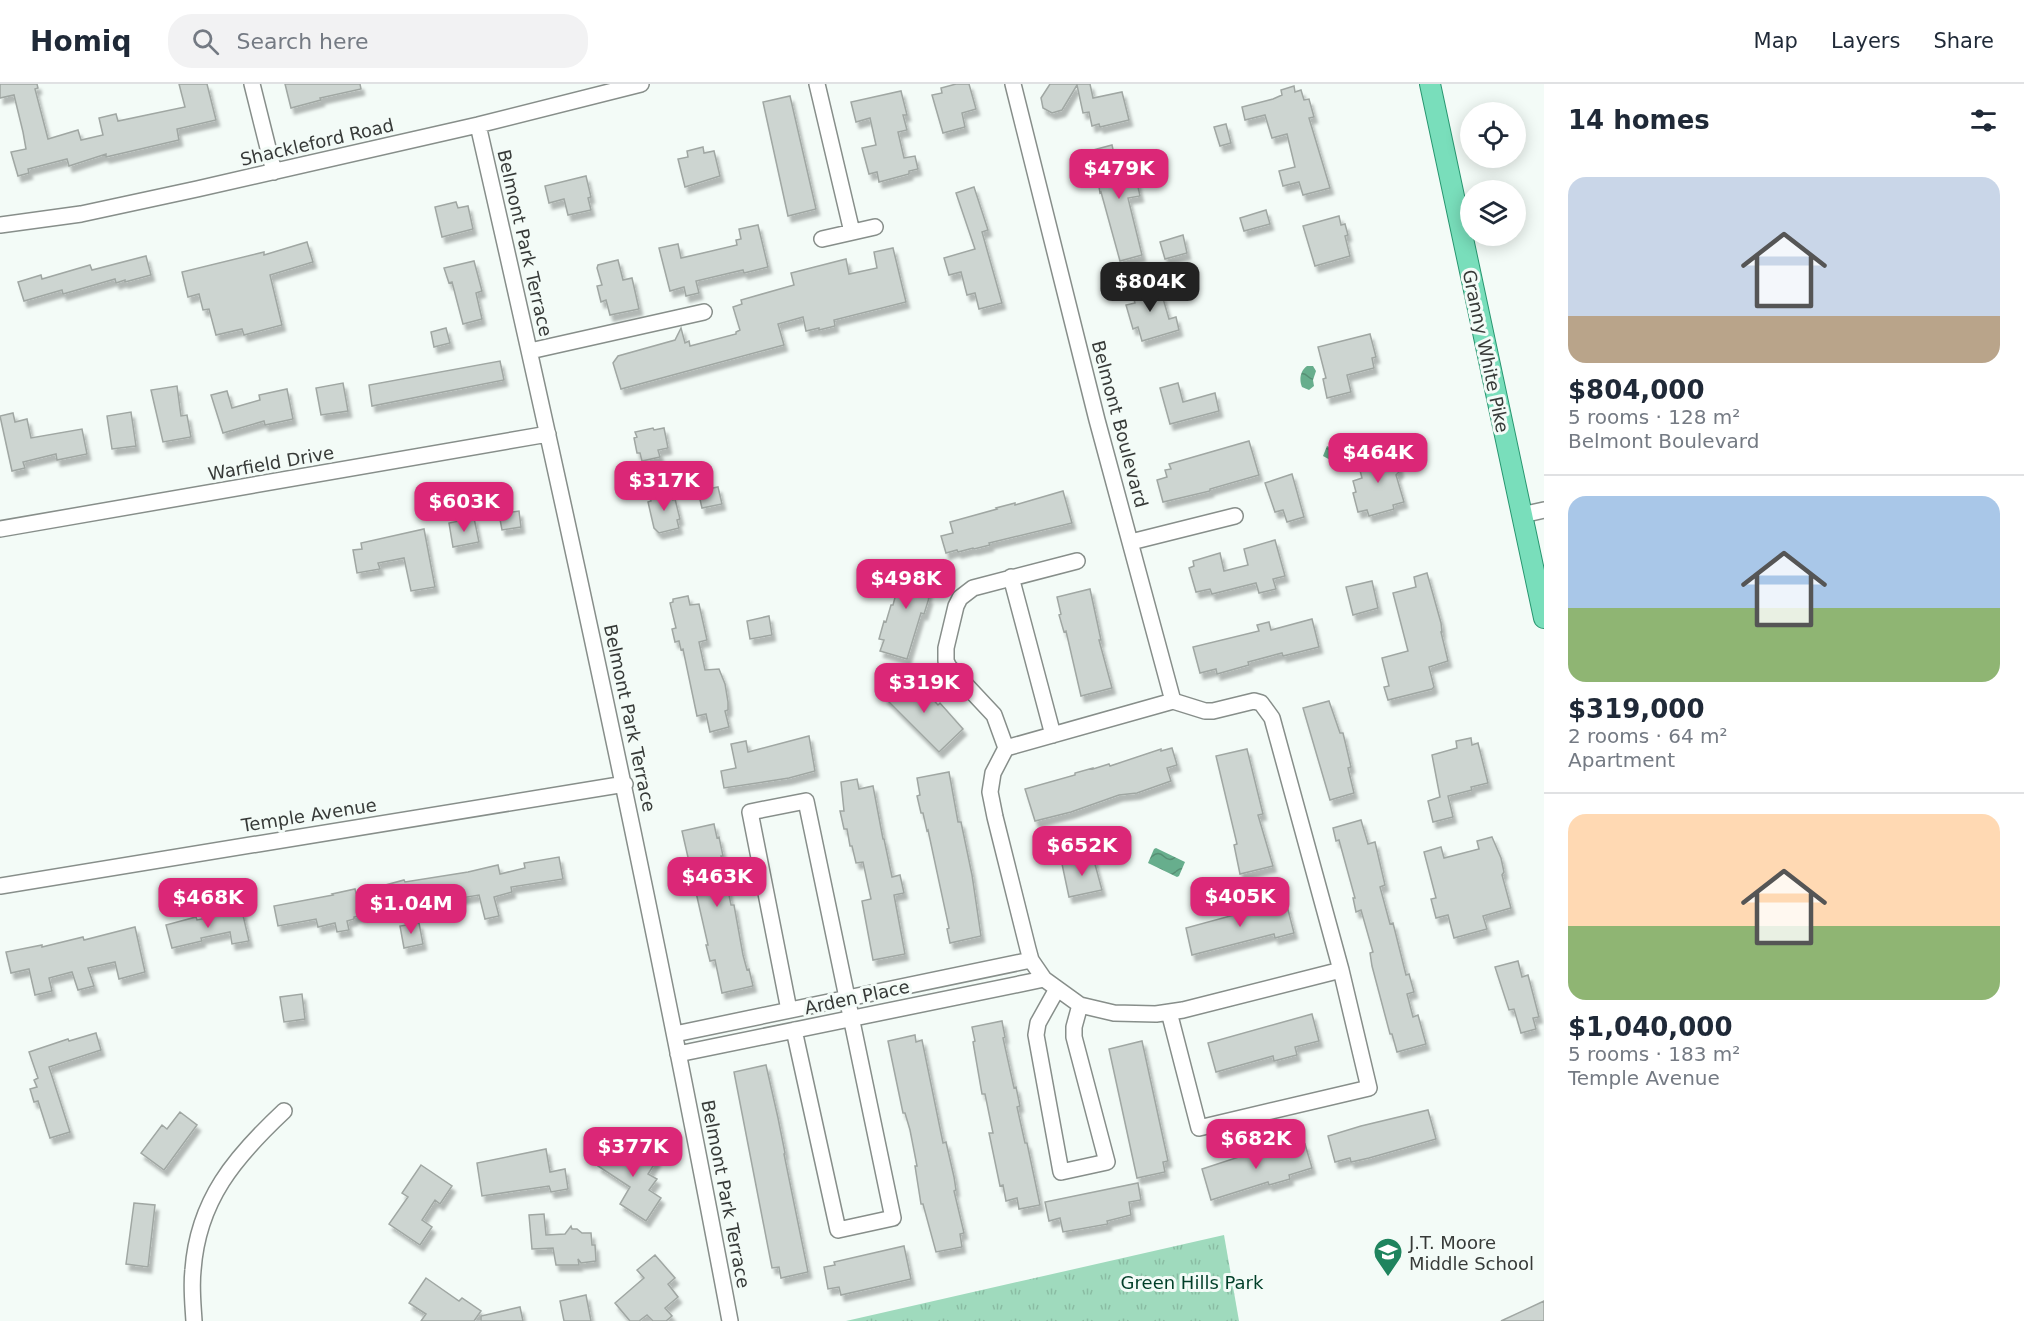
<!DOCTYPE html>
<html lang="en">
<head>
<meta charset="utf-8">
<style>
  body { margin:0; font-family:"DejaVu Sans",sans-serif; background:#f2f2f3; color:#1f2937; height:100vh; display:flex; flex-direction:column; font-size:22px; white-space:nowrap }
  * { box-sizing:border-box; margin:0 }
  p { font-size:20px; color:#747a83 }
  .icon { flex:none; width:33px; height:33px; fill:none; stroke:currentColor; stroke-width:2; stroke-linecap:round; stroke-linejoin:round }
  .map { position:relative; flex:1; overflow:hidden }
  .side { display:flex; flex-direction:column; background:#fff; width:480px }
  .side>* { flex:none }
  .fabs { position:absolute; left:1460px; top:18px; display:grid; gap:12px }
  .fabs a { display:grid; place-items:center; width:66px; height:66px; border-radius:50%; background:#fff; box-shadow:0 3px 15px #0003; font-size:30px }
  .price { position:absolute; translate:-50% -51px; padding:0 14px; border-radius:12px; background:#db2777; color:#fff; font-size:20px; line-height:39px; filter:drop-shadow(0 2px 3px #0008) }
  .price::after { content:''; position:absolute; left:50%; top:36px; width:18px; height:14px; margin-left:-9px; background:inherit; clip-path:polygon(0 0,100% 0,50% 100%) }
  .price.active { background:#222; color:#fff }
  ul { padding:0; list-style:none }
  li { display:grid; align-content:center; gap:12px; height:318px; padding:0 24px }
  li+li { border-top:2px solid #e0e1e3 }
  li span { display:grid; place-items:center; height:186px; border-radius:18px; color:#555 }
  li>.icon { margin-inline-start:auto }
  span .icon { width:108px; height:108px; fill:#fffc; stroke-width:1 }
  li b { font-size:26px }
  h2 { display:flex; justify-content:space-between; align-items:center; height:72px; padding:0 24px; font-size:26px }
  header { display:flex; align-items:center; gap:36px; box-sizing:border-box; height:84px; padding:0 30px; background:#fff; border-bottom:2px solid #e0e1e3 }
  header strong { font-size:28px }
  nav { display:flex; gap:33px; margin-inline-start:auto; font-size:21px }
  .search { width:420px; height:54px; background:#f2f2f3; display:flex; align-items:center; gap:15px; box-sizing:border-box; padding:0 21px; border-radius:24px; color:#747a83; font-size:22px }
  main { display:flex; flex:1; min-height:0 }
  .map>svg:first-child { display:block }
</style>
</head>
<body>
<header>
<strong>Homiq</strong>
<div class="search"><svg class="icon" aria-label="search" viewBox="0 0 24 24"><circle cx="10" cy="10" r="6"/><path d="M15 15l6 6"/></svg>Search here</div>
<nav><a>Map</a><a>Layers</a><a>Share</a></nav>
</header>
<main>
<div class="map">
<svg width="1544" height="1237" viewBox="0 0 1544 1237">
  <defs>
    <pattern id="park-tufts" width="24" height="20" patternUnits="userSpaceOnUse" patternTransform="scale(1.5)"><rect width="24" height="20" fill="#9fdabd"/><path d="M3 7l-1-3M5 7V3M7 7l1-3M15 17l-1-3M17 17v-4M19 17l1-3" fill="none" stroke="#8abca3"/></pattern>
    <pattern id="water-waves" width="16" height="10" patternUnits="userSpaceOnUse" patternTransform="scale(1.5)"><rect width="16" height="10" fill="#67ae8d"/><path d="M0 5q4-4 8 0t8 0" fill="none" stroke="#568f74"/></pattern>
    <filter id="shadow"><feDropShadow dx="3.5" dy="6" stdDeviation="1.5" flood-color="#0004"/></filter>
  </defs>
  <rect width="100%" height="100%" fill="#f3fbf7"/>
  <path fill="url(#park-tufts)" d="M1224,1151L1239,1237H846Z"/>
  <path fill="url(#water-waves)" d="M1307,282H1313L1316,287L1313,296L1314,302L1309,306L1302,303C1299,296 1300,287 1307,282Z
    M1327,362L1348,373L1347,381L1343,383L1323,372Z
    M1156,764L1185,778L1179,792L1177,793L1148,779L1154,765Z"/>
  <path fill="#cdd5d1" stroke="#a0a7a3" stroke-width="1.5" filter="url(#shadow)" d="M0,0H37L38,4L35,5L48,55L78,46L81,56L103,51L99,34L116,30L118,37L185,23L179,0H207L216,36L177,45L179,56L106,73V70L69,82L67,75L28,85L29,89L18,92L11,68L26,65L23,48L14,11L0,14Z
    M285,0H360L361,5L320,14L321,16L291,24Z
    M956,0H969L976,25L962,29L965,43L943,49L932,11L942,9L941,4Z
    M1050,0H1090L1093,14L1122,8L1129,36L1100,43L1099,40L1092,42L1089,28L1083,29L1077,1L1062,26L1052,29L1043,24L1041,14Z
    M1294,2L1295,8L1301,6L1304,16L1309,15L1314,33L1309,34L1330,104L1303,111L1299,98L1283,102L1279,87L1295,83L1287,50L1272,54L1265,31L1245,36L1242,23L1273,15L1282,11L1281,6Z
    M901,7L907,31H903L907,46L898,48L904,74L915,72L918,85L909,87V90L879,98L877,88L869,90L862,64L876,61L870,34L856,38L851,18Z
    M790,12L816,125L788,132L763,18Z
    M1226,40L1231,59L1220,62L1214,43Z
    M1112,61L1116,79L1132,76L1140,112L1128,114L1142,171L1120,177L1101,108L1100,109L1093,66Z
    M703,63L704,69L714,67L720,92L685,103L678,75L688,73L687,67Z
    M586,92L591,113L588,114L591,126L568,131L564,115L549,119L545,102Z
    M974,103L988,146L982,148L1002,219L979,225L975,209L967,211L961,188L949,191L944,174L975,165L956,109Z
    M456,118L458,124L468,122L473,145L442,153L435,123Z
    M1266,126L1270,140L1244,147L1240,134Z
    M1339,132L1341,141L1345,140L1348,151L1345,152L1350,172L1315,182L1303,142Z
    M758,141L768,183L744,189L743,186L696,197L699,209L686,212L684,203L670,207L659,164L678,160L681,174L703,169L737,161L736,156L741,155L739,145Z
    M1183,151L1187,169L1165,175L1160,158Z
    M307,158L313,178L270,191L282,241L244,251L242,245L216,251L209,225L203,226L199,210L188,213L182,188L264,168V171Z
    M893,164L906,218L834,236L835,242L819,246V244L806,247L803,233L778,240L784,261L621,305L613,279L618,272L675,256L681,244L685,259L689,257L690,262L736,250V248L740,246L733,223L742,220L741,216L794,201L791,189L846,175L849,190L877,184L874,168Z
    M146,172L151,191L125,198V196L116,199L115,195L63,210L62,206L24,217L18,198L41,191L42,195L90,181L92,186Z
    M618,176L623,196L632,194L639,225L610,231L606,216L601,218L597,202L602,201L597,184L598,181Z
    M474,177L482,207L476,209L482,235L463,240L452,198L449,199L444,184Z
    M1149,197L1153,214L1162,211L1169,235L1176,233L1179,246L1142,257L1138,243L1133,245L1126,221L1135,219L1130,202Z
    M446,244L450,259L434,263L431,248Z
    M1370,250L1376,273L1372,274L1374,284L1347,291L1351,308L1327,314L1323,295L1326,294L1318,263Z
    M500,277L504,296L372,322L369,301Z
    M343,299L348,327L321,331L316,304Z
    M1178,299L1183,318L1215,309L1219,327L1170,340L1160,304Z
    M177,302L181,332L187,331L191,353L163,358L151,306Z
    M287,305L293,335L265,341L264,337L223,349L211,311L227,307L232,324L260,316L259,311Z
    M131,328L136,362L112,365L107,332Z
    M13,329L15,338L27,335L31,354L82,345L87,370L57,376L56,370L23,378L25,384L12,387L0,332Z
    M653,344L654,346L664,344L668,364L658,366L660,373L642,377L640,369H637L634,354L637,353L635,348Z
    M1249,357L1259,391L1210,405V407L1163,418L1157,396L1167,393L1165,386L1171,385L1169,380Z
    M1388,367L1390,374L1396,373L1400,387L1396,391L1404,418L1393,421L1394,425L1369,432L1367,426L1358,428L1353,409L1356,408L1353,397L1362,394L1357,375Z
    M1292,390L1304,433L1287,438L1283,426L1275,428L1265,399Z
    M718,403L722,420L702,424L698,407Z
    M671,407L673,416L675,415L680,435L677,436L679,444L659,449L654,444L648,418L651,417L650,412Z
    M1063,407L1072,439L989,459L990,461L974,465L973,464L958,468L957,466L946,469L941,452L953,449L950,438L997,425L996,424L1015,419V421Z
    M519,427L521,443L502,446L499,430Z
    M474,434L479,458L453,463L449,439Z
    M424,445L435,503L411,507L404,474L378,479L380,485L357,489L353,466L362,465L361,459Z
    M1275,456L1285,492L1273,495L1276,505L1259,509L1256,499L1212,510L1210,505L1196,508L1189,484L1194,482L1193,477L1220,469L1224,487L1248,481L1244,465Z
    M901,478L933,487L927,513L929,514L924,530L921,529L907,575L880,567L884,556L879,555L884,537L886,538L891,521H893L901,491L897,490Z
    M1427,489L1441,539L1442,548H1441L1448,577L1429,583L1434,603L1432,605L1388,616L1384,603L1389,602L1382,574L1408,567L1393,509L1416,503L1414,493Z
    M1372,497L1378,524L1353,531L1346,503Z
    M1090,505L1101,556H1099L1112,604L1081,612L1066,547L1064,548L1059,531L1061,530L1057,513Z
    M688,512L690,521L699,520L707,556L699,558L705,586L719,585L725,600L728,618V626L725,627L729,643L710,648L706,630L697,632L683,565L681,566L679,557L675,558L672,545L676,544L670,519L673,518V515Z
    M769,532L772,551L750,555L747,537Z
    M1312,535L1319,563L1283,572L1282,569L1248,578L1249,581L1217,590L1216,585L1200,589L1193,563L1259,547L1257,541L1269,538L1271,546Z
    M906,591L925,610L926,608L938,621L940,619L963,645L939,668L884,613Z
    M1329,617L1340,649H1343L1351,683L1348,684L1354,709L1330,716L1303,624Z
    M809,652L815,687L789,694L724,704L721,687L736,684L731,660L746,657L748,668Z
    M1471,654L1472,661L1478,659L1488,699L1471,703L1472,706L1448,712L1453,733L1433,738L1428,717L1440,713L1432,671L1457,664L1456,657Z
    M1172,664L1177,681L1167,684L1171,697L1137,709L1119,711L1071,728L1035,737L1025,705L1075,691V689L1093,684V685L1109,680L1110,682L1161,665V667Z
    M1247,665L1263,730L1258,731L1273,782L1240,790L1234,761L1237,760L1216,672Z
    M949,688L958,738H961L972,791L981,852L950,859L947,845L949,844L928,746L927,747L923,729H921L917,712L920,711L917,694Z
    M857,695L859,705L873,702L883,755H884L892,793L900,791L904,809L894,811L905,870L873,876L862,817L871,815L863,778L856,779L852,762H850L847,745H844L840,727H844L841,698Z
    M1361,736L1368,760L1375,758L1385,801L1380,803L1390,840L1393,839L1406,891L1409,890L1414,908L1407,910L1413,933L1418,931L1426,960L1397,968L1392,950H1390L1372,882L1370,869L1373,868L1361,826L1356,828L1353,814H1355L1339,756L1336,757L1333,744Z
    M714,740L717,754L719,753L723,772H721L731,821H734L743,871L747,886L749,885L753,902L722,909L715,876L710,877L706,861H708L682,747Z
    M1492,753L1501,774L1504,788L1502,791L1511,824L1483,832L1487,845L1454,854L1448,831L1436,834L1431,815L1436,814L1424,768L1441,763L1444,774L1479,765L1477,757Z
    M559,773L563,795L511,803L512,808L494,813L499,832L485,835L479,811L448,816L449,821L424,825L422,812L385,822L386,825L354,833V835L347,837L349,846L337,848L335,839L318,843L316,835L278,842L274,822L333,811L332,810L355,805L356,809L404,796L405,798L468,788L498,781L500,790L525,784L524,779Z
    M1093,773L1102,806L1069,813L1062,780Z
    M1262,820L1263,826L1269,824L1270,827L1287,822L1294,849L1275,854L1274,850L1192,871L1186,844L1234,831L1233,826Z
    M242,827L249,857L232,860L230,848L201,854L202,857L172,864L166,841L196,833L197,836Z
    M419,839L423,860L404,864L400,842Z
    M135,843L145,888L119,895L115,878L88,884L94,902L78,906L72,888L49,894L52,907L35,911L29,885L11,889L6,868L42,861V863L83,853L84,856Z
    M1518,877L1522,893L1528,891L1539,933L1533,934L1536,945L1521,949L1514,925L1509,926L1495,883Z
    M302,910L305,935L284,938L280,913Z
    M1312,930L1319,957L1295,963L1297,971L1274,977L1273,972L1216,988L1208,959Z
    M1002,937L1005,953L1003,954L1014,1004L1016,1003L1020,1022L1017,1023L1025,1059H1027L1040,1121L1019,1125L1017,1114L1006,1117L1003,1101L1000,1102L989,1049H993L985,1010H982L973,958L975,957L972,943Z
    M96,949L101,966L49,983L70,1048L50,1054L38,1017L34,1018L30,1005L37,1003L34,996L38,994L29,968L68,955L69,957Z
    M915,951L916,958L922,956L943,1059L946,1058L954,1093L956,1106L954,1107L964,1149L960,1150L962,1163L936,1168L923,1120H921L915,1082H917L910,1046L905,1029H903L888,957Z
    M1142,957L1168,1077L1163,1078L1165,1088L1137,1094L1109,965Z
    M766,981L778,1034L785,1069L784,1070L808,1188L781,1194L779,1183L772,1184L734,988Z
    M1428,1026L1436,1055L1369,1074L1351,1078L1350,1074L1335,1078L1328,1052L1361,1042Z
    M180,1028L197,1041L164,1086L141,1069L162,1041L167,1045Z
    M614,1058L632,1070L636,1063L657,1076L648,1090L657,1095L649,1106L661,1114L646,1137L620,1120L630,1103L598,1082Z
    M1305,1060L1312,1084L1289,1091L1290,1095L1269,1101L1268,1098L1211,1116L1202,1085L1254,1068V1070L1289,1062L1290,1064Z
    M546,1065L550,1088L565,1085L568,1105L551,1108L549,1102L482,1112L477,1079Z
    M421,1081L452,1102L440,1120L435,1116L422,1136L432,1143L420,1161L389,1140L408,1113L402,1109Z
    M1138,1099L1141,1116L1129,1118L1131,1131L1107,1137L1108,1140L1063,1148L1060,1134L1049,1137L1045,1118Z
    M134,1119L155,1121L148,1183L126,1180Z
    M544,1130L546,1151L565,1150L571,1142L572,1145H577L582,1149H591L592,1161H595L596,1177L581,1179L578,1175L579,1181H556L553,1164L532,1165L529,1131Z
    M904,1162L911,1195L841,1211L839,1203L828,1205L824,1183L835,1181L834,1178Z
    M655,1171L675,1194L668,1200L678,1213L665,1224L672,1232L666,1237H653L647,1231L639,1237H630L615,1219L644,1194L637,1186Z
    M426,1194L459,1217L462,1214L481,1227L474,1237H421L426,1230L409,1219Z
    M586,1211L591,1237H564L560,1217Z
    M1544,1217V1237H1501Z
    M520,1223L523,1237H481V1232Z"/>
  <g fill="none" stroke-linecap="round" stroke-linejoin="round">
    <g stroke="#878e8a" stroke-width="18">
      <path id="minor" d="M252,0L274,88
        M817,0L852,148
        M1013,0L1097,336L1173,617
        M478,41C569,438 655,836 730,1237
        M0,141L81,130L197,105L478,41L641,0
        M822,155L875,143
        M530,267L704,228
        M1522,431L1544,426
        M0,445L548,350
        M1131,458L1235,432
        M1011,493L1053,651
        M1006,664L1173,617L1205,627H1213L1254,617L1261,619L1272,634L1341,886L1183,926L1156,930L1114,929L1080,921L1044,895L1031,876L1028,865L995,733L990,708L993,689L1006,664L994,631L949,583L946,577V564L956,522L960,514L973,504L1077,477
        M0,802L625,700
        M1057,905L1038,939L1036,951L1061,1088L1107,1078L1074,953V943L1080,921
        M789,926L750,728L806,717L893,1134L838,1146L794,946
        M1169,928L1199,1044L1369,1004L1341,886
        M675,950L1031,876
        M678,970L1044,895
        M194,1237C193,1220 191,1203 193,1186C198,1116 235,1073 284,1027"/>
    </g>
    <g stroke="#289670" stroke-width="22">
      <path id="major" d="M1430,0L1544,534"/>
    </g>
    <use href="#minor" stroke="#fff" stroke-width="15"/>
    <use href="#major" stroke="#79debb" stroke-width="20"/>
  </g>
  <defs>
    <g id="school-pin" transform="scale(1.5)"><path d="M0 17L-7.5 6A9.5 9.5 0 1 1 7.5 6Z" fill="#1f845e" stroke="#f3fbf7"/><path d="M0-5L7-2L0 1L-7-2ZM-4 1L0 2.5L4 1V4Q0 6-4 4Z" fill="#fff"/></g>
  </defs>
  <g fill-rule="evenodd">
    <use href="#school-pin" x="1388" y="1168"/>
  </g>
  <g text-anchor="middle" dominant-baseline="central" stroke-width="6" stroke-linejoin="round" paint-order="stroke">
    <g font-size="18" fill="#373a38" stroke="#f3fbf7">
      <text transform="translate(317 58) rotate(-13)">Shackleford Road</text>
      <text transform="translate(525 159) rotate(77)">Belmont Park Terrace</text>
      <text transform="translate(1486 267) rotate(78)">Granny White Pike</text>
      <text transform="translate(1120 340) rotate(75)">Belmont Boulevard</text>
      <text transform="translate(271 379) rotate(-10)">Warfield Drive</text>
      <text transform="translate(630 634) rotate(78)">Belmont Park Terrace</text>
      <text transform="translate(309 731) rotate(-9)">Temple Avenue</text>
      <text transform="translate(857 913) rotate(-12)">Arden Place</text>
      <text transform="translate(726 1110) rotate(79)">Belmont Park Terrace</text>
    </g>
    <g font-size="18" fill="#373a38" stroke="#f3fbf7" text-anchor="start">
      <text x="1409" y="1158">J.T. Moore<tspan x="1409" dy="21">Middle School</tspan></text>
    </g>
    <g font-size="18" fill="#003e28" stroke="#f3fbf7">
      <text x="1192" y="1198">Green Hills Park</text>
    </g>
  </g>
</svg>
<div class="fabs">
<a><svg class="icon" aria-label="locate" viewBox="0 0 24 24"><circle cx="12" cy="12" r="6"/><path d="M12 2v4M12 18v4M2 12h4M18 12h4"/></svg></a>
<a><svg class="icon" aria-label="layers" viewBox="0 0 24 24"><path d="M12 4l9 5-9 5-9-5zM3 14l9 5 9-5"/></svg></a>
</div>
<b class="price" style="left:1119px;top:116px">$479K</b>
<b class="price active" style="left:1150px;top:229px">$804K</b>
<b class="price" style="left:1378px;top:400px">$464K</b>
<b class="price" style="left:664px;top:428px">$317K</b>
<b class="price" style="left:464px;top:449px">$603K</b>
<b class="price" style="left:906px;top:526px">$498K</b>
<b class="price" style="left:924px;top:630px">$319K</b>
<b class="price" style="left:1082px;top:793px">$652K</b>
<b class="price" style="left:717px;top:824px">$463K</b>
<b class="price" style="left:1240px;top:844px">$405K</b>
<b class="price" style="left:208px;top:845px">$468K</b>
<b class="price" style="left:411px;top:851px">$1.04M</b>
<b class="price" style="left:1256px;top:1086px">$682K</b>
<b class="price" style="left:633px;top:1094px">$377K</b>
</div>
<section class="side">
<h2>14 homes<svg class="icon" aria-label="filters" viewBox="0 0 24 24"><path d="M4 7h16M4 17h16"/><circle cx="9" cy="7" r="2"/><circle cx="15" cy="17" r="2"/></svg></h2>
<ul>
<li><span style="background:linear-gradient(#c9d6e8 75%,#b9a48a 0)"><svg class="icon" aria-label="home" viewBox="0 0 24 24"><path d="M3 11l9-7 9 7M6 9v11h12V9"/></svg></span><div><b>$804,000</b><p>5 rooms · 128 m²</p><p>Belmont Boulevard</p></div></li>
<li><span style="background:linear-gradient(#a9c7e8 60%,#8fb573 0)"><svg class="icon" aria-label="home" viewBox="0 0 24 24"><path d="M3 11l9-7 9 7M6 9v11h12V9"/></svg></span><div><b>$319,000</b><p>2 rooms · 64 m²</p><p>Apartment</p></div></li>
<li><span style="background:linear-gradient(#ffd9b3 60%,#8fb573 0)"><svg class="icon" aria-label="home" viewBox="0 0 24 24"><path d="M3 11l9-7 9 7M6 9v11h12V9"/></svg></span><div><b>$1,040,000</b><p>5 rooms · 183 m²</p><p>Temple Avenue</p></div></li>
</ul>
</section>
</main>
</body>
</html>
